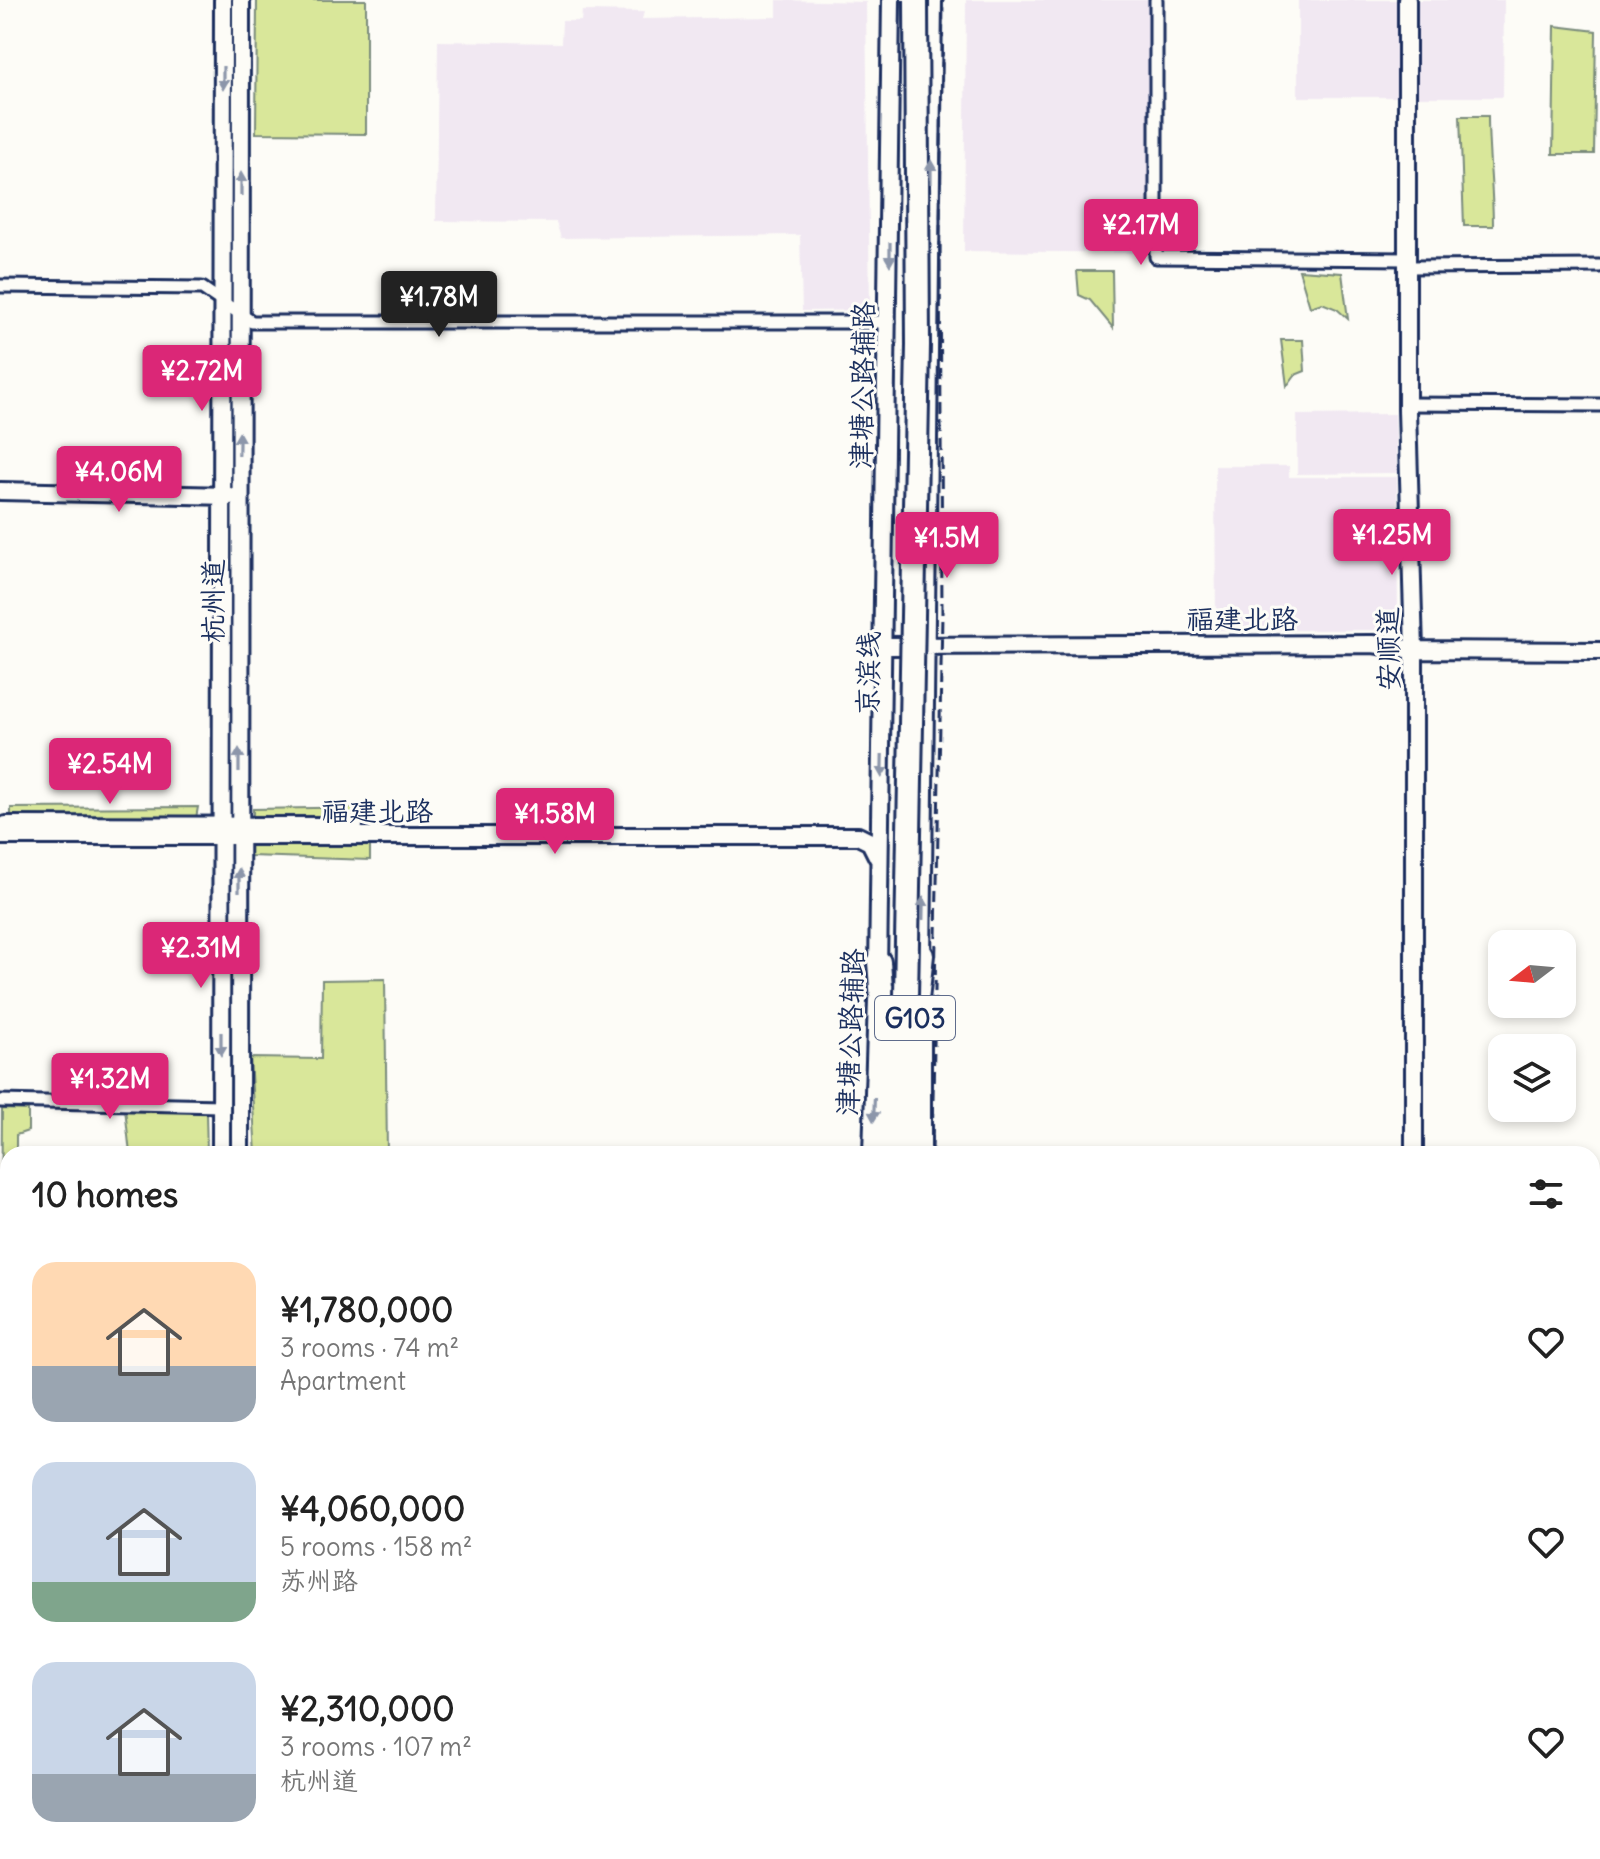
<!DOCTYPE html>
<html lang="en">
<head>
<meta charset="utf-8">
<style>
  body { margin:0; font-family:Delius,"LXGW WenKai TC",sans-serif; background:#f6f6f6; color:#222; height:100vh; display:flex; flex-direction:column; font-size:30px; white-space:nowrap }
  * { box-sizing:border-box; margin:0 }
  p { font-size:26px; color:#767676 }
  .icon { flex:none; width:44px; height:44px; fill:none; stroke:currentColor; stroke-width:2; stroke-linecap:round; stroke-linejoin:round }
  .map { position:relative; flex:1; overflow:hidden }
  .side { position:absolute; left:0px; top:1146px; width:1600px; height:714px; display:flex; flex-direction:column; background:#fff; border-radius:24px 24px 0 0; box-shadow:0 4px 12px #0003 }
  .side>* { flex:none }
  .needle { width:52px; rotate:254deg }
  .fabs { position:absolute; left:1488px; top:930px; display:grid; gap:16px }
  .fabs a { display:grid; place-items:center; width:88px; height:88px; border-radius:16px; background:#fff; box-shadow:0 4px 12px #0003; font-size:40px }
  .price { position:absolute; translate:-50% -68px; padding:0 18px; border-radius:8px; background:#db2777; color:#fff; font-size:26px; line-height:52px; filter:drop-shadow(0 2px 4px #0008) }
  .price::after { content:''; position:absolute; left:50%; top:48px; width:24px; height:18px; margin-left:-12px; background:inherit; clip-path:polygon(0 0,100% 0,50% 100%) }
  .price.current { background:#222; color:#fff }
  ul { padding:0; list-style:none }
  li { display:flex; align-items:center; gap:24px; height:200px; padding:0 32px }
  li span { display:grid; place-items:center; flex:none; width:224px; height:160px; border-radius:24px; color:#555 }
  li>.icon { margin-inline-start:auto }
  span .icon { width:96px; height:96px; fill:#fffc; stroke-width:1 }
  li b { font-size:34px }
  h2 { display:flex; justify-content:space-between; align-items:center; height:96px; padding:0 32px; font-size:34px }
  .map>svg:first-child { display:block }
</style>
</head>
<body>
<div class="map">
<svg width="1600" height="1859" viewBox="0 0 1600 1859">
  <rect width="100%" height="100%" fill="#fdfcf7"/>
  <filter id="ink" filterUnits="userSpaceOnUse"><feTurbulence type="fractalNoise" baseFrequency=".0125" numOctaves="2"/><feDisplacementMap in="SourceGraphic" scale="16" xChannelSelector="R" yChannelSelector="G"/><feConvolveMatrix kernelMatrix="1 2 1 2 8 2 1 2 1" color-interpolation-filters="sRGB"/></filter>
  <g filter="url(#ink)">
    <path fill="#f1e8f2" d="M777,0L866,2L870,310L802,311L800,235L561,238L556,222L436,221L438,41L561,43L562,21H581L582,11L644,12L642,19L777,17Z
      M966,0H1151L1152,253L964,251Z
      M1298,0H1504L1503,97H1298Z
      M1395,414L1397,473L1297,474V415Z
      M1215,466H1289V477H1397L1398,630H1216Z"/>
    <path fill="#d9e79a" stroke="#7a8b7c" stroke-width="2" d="M257,0H366V134L256,133Z
      M1555,26L1596,31L1594,154H1553Z
      M1460,116H1488C1488,154 1493,188 1493,226H1464Z
      M1299,270L1342,273L1348,319L1337,309L1322,303L1310,307Z
      M1077,271H1112L1113,328L1090,300L1079,295Z
      M1281,340H1303L1305,371L1295,375L1287,386Z
      M198,807L196,818L11,817V808Z
      M373,807V818L253,820V809Z
      M250,842L370,843V860L250,856Z
      M385,979L387,1154H256L250,1058L321,1059L322,980Z
      M125,1108L206,1113L207,1154H130Z
      M2,1109L28,1110V1131L16,1135V1154H8V1231L1,1233Z
      M1592,1529H1600V1592L1592,1593Z"/>
    <g fill="none" stroke-linecap="round" stroke-linejoin="round">
      <g stroke="#1b2f5e" stroke-width="17">
        <path id="street" d="M1156,0V257L1407,259
          M1407,267L1600,266
          M0,286L202,288L252,322H889
          M1407,404L1600,405
          M0,1101L221,1106
          M478,1859V1852
          M1534,1859V1852"/>
      </g>
      <g stroke="#1b2f5e" stroke-width="22">
        <path id="secondary" d="M1407,0V410L1414,650V1154
          M0,491L230,496
          M884,646L1373,644L1414,650L1600,651
          M6,825L354,826
          M0,836H858L870,842L878,858
          M922,964L933,0
          M878,972L891,0
          M221,1154L223,0
          M240,1154L241,0
          M872,1154L877,1000
          M922,1154V1012
          M1592,1602H1600
          M1592,1639H1600
          M220,1859V1852
          M239,1859V1852
          M867,1859V1852
          M919,1859V1852
          M1368,1859L1370,1852"/>
      </g>
      <g stroke="#1b2f5e" stroke-width="24">
        <path id="primary" d="M1592,1613H1600
          M0,1622H8
          M1592,1630H1600
          M0,1643H8"/>
      </g>
      <g stroke="#1b2f5e" stroke-width="28">
        <path id="highway" d="M879,962L883,1013
          M906,1007L907,1154
          M914,1026L922,955
          M888,1154L892,996
          M886,1859V1852
          M904,1859V1852"/>
      </g>
      <use href="#street" stroke="#fdfcf7" stroke-width="11"/>
      <use href="#secondary" stroke="#fdfcf7" stroke-width="16"/>
      <use href="#primary" stroke="#fdfcf7" stroke-width="18"/>
      <use href="#highway" stroke="#fdfcf7" stroke-width="22"/>
      <path stroke="#1b2f5e" stroke-width="3" stroke-dasharray="12 6" stroke-linecap="butt" d="M932,1154L942,614L940,239L943,0
        M927,1859V1852"/>
      <g stroke="#1b2f5e" stroke-width="28" stroke-linecap="butt">
        <path id="highway-bridge" d="M906,996L918,345L916,0"/>
      </g>
      <use href="#highway-bridge" stroke="#fdfcf7" stroke-width="22"/>
    </g>
    <defs><path id="oneway-solid" d="M-6-.8H1V-3.2L6.5 0L1 3.2V.8H-6Z" transform="scale(2)"/></defs>
    <g fill="#8c96aa">
      <use href="#oneway-solid" transform="translate(223 78) rotate(90)"/>
      <use href="#oneway-solid" transform="translate(931 172) rotate(-90)"/>
      <use href="#oneway-solid" transform="translate(241 184) rotate(-90)"/>
      <use href="#oneway-solid" transform="translate(890 254) rotate(90)"/>
      <use href="#oneway-solid" transform="translate(239 444) rotate(-89)"/>
      <use href="#oneway-solid" transform="translate(239 760) rotate(-90)"/>
      <use href="#oneway-solid" transform="translate(882 766) rotate(91)"/>
      <use href="#oneway-solid" transform="translate(239 880) rotate(-90)"/>
      <use href="#oneway-solid" transform="translate(923 908) rotate(-89)"/>
      <use href="#oneway-solid" transform="translate(221 1044) rotate(90)"/>
      <use href="#oneway-solid" transform="translate(874 1110) rotate(92)"/>
    </g>
  </g>
  <g text-anchor="middle" dominant-baseline="central" stroke-width="6" stroke-linejoin="round" paint-order="stroke">
    <rect fill="#fdfcf7" stroke="#5f6c8c" stroke-width="2" x="875" y="996" width="80" height="44" rx="6"/>
    <g font-size="26" font-weight="bold" fill="#1b2f5e">
      <text x="915" y="1018">G103</text>
    </g>
    <g font-size="28" fill="#1b2f5e" stroke="#fdfcf7">
      <text transform="translate(862 385) rotate(-89)">津塘公路辅路</text>
      <text transform="translate(213 601) rotate(-90)">杭州道</text>
      <text x="1242" y="619">福建北路</text>
      <text transform="translate(1388 649) rotate(-91)">安顺道</text>
      <text transform="translate(868 673) rotate(-89)">京滨线</text>
      <text x="377" y="811">福建北路</text>
      <text transform="translate(850 1032) rotate(-88)">津塘公路辅路</text>
    </g>
  </g>
</svg>
<div class="fabs">
<a><svg class="needle" viewBox="-14 -14 28 28"><path d="M0-13l5 13h-10z" fill="#e53935"/><path d="M0 13l5-13h-10z" fill="#767676"/></svg></a>
<a><svg class="icon" aria-label="layers" viewBox="0 0 24 24"><path d="M12 4l9 5-9 5-9-5zM3 14l9 5 9-5"/></svg></a>
</div>
<b class="price" style="left:1141px;top:267px">¥2.17M</b>
<b class="price current" style="left:439px;top:339px">¥1.78M</b>
<b class="price" style="left:202px;top:413px">¥2.72M</b>
<b class="price" style="left:119px;top:514px">¥4.06M</b>
<b class="price" style="left:1392px;top:577px">¥1.25M</b>
<b class="price" style="left:947px;top:580px">¥1.5M</b>
<b class="price" style="left:110px;top:806px">¥2.54M</b>
<b class="price" style="left:555px;top:856px">¥1.58M</b>
<b class="price" style="left:201px;top:990px">¥2.31M</b>
<b class="price" style="left:110px;top:1121px">¥1.32M</b>
<section class="side">
<h2>10 homes<svg class="icon" aria-label="filters" viewBox="0 0 24 24"><path d="M4 7h16M4 17h16"/><circle cx="9" cy="7" r="2"/><circle cx="15" cy="17" r="2"/></svg></h2>
<ul>
<li><span style="background:linear-gradient(#ffd9b3 65%,#9aa5b1 0)"><svg class="icon" aria-label="home" viewBox="0 0 24 24"><path d="M3 11l9-7 9 7M6 9v11h12V9"/></svg></span><div><b>¥1,780,000</b><p>3 rooms · 74 m²</p><p>Apartment</p></div><svg class="icon" aria-label="heart" viewBox="0 0 24 24"><path d="M12 20l-8-8c-3-5 5-10 8-4 3-6 11-1 8 4z"/></svg></li>
<li><span style="background:linear-gradient(#c9d6e8 75%,#7fa58c 0)"><svg class="icon" aria-label="home" viewBox="0 0 24 24"><path d="M3 11l9-7 9 7M6 9v11h12V9"/></svg></span><div><b>¥4,060,000</b><p>5 rooms · 158 m²</p><p>苏州路</p></div><svg class="icon" aria-label="heart" viewBox="0 0 24 24"><path d="M12 20l-8-8c-3-5 5-10 8-4 3-6 11-1 8 4z"/></svg></li>
<li><span style="background:linear-gradient(#c9d6e8 70%,#9aa5b1 0)"><svg class="icon" aria-label="home" viewBox="0 0 24 24"><path d="M3 11l9-7 9 7M6 9v11h12V9"/></svg></span><div><b>¥2,310,000</b><p>3 rooms · 107 m²</p><p>杭州道</p></div><svg class="icon" aria-label="heart" viewBox="0 0 24 24"><path d="M12 20l-8-8c-3-5 5-10 8-4 3-6 11-1 8 4z"/></svg></li>
</ul>
</section>
</div>
</body>
</html>
